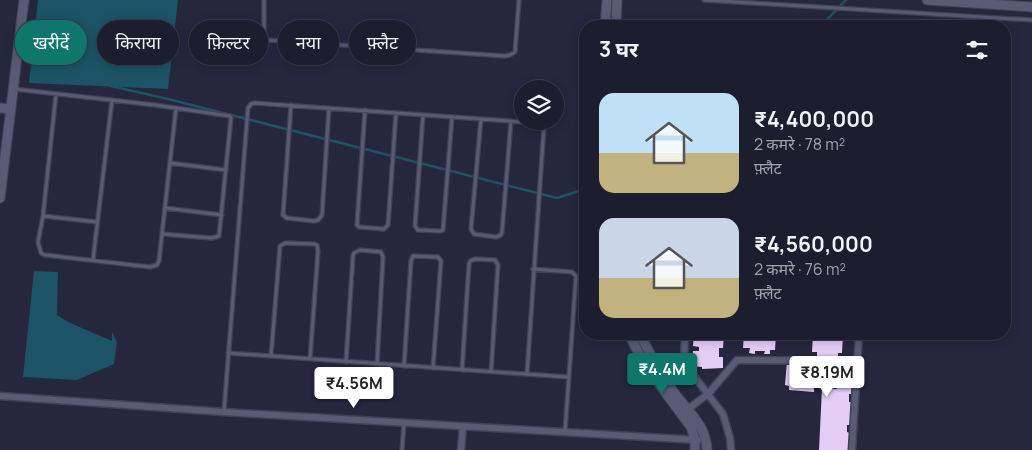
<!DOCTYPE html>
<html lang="hi">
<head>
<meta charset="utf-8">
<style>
  body { margin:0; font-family:Manrope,"Noto Sans Devanagari",sans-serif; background:#292a3b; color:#f1f3f6; height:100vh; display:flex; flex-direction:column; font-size:19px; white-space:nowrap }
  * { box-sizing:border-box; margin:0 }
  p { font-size:16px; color:#a0a2aa }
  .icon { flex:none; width:28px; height:28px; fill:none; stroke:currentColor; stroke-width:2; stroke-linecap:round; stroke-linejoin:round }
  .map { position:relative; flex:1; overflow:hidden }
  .sheet { position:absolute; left:579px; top:20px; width:432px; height:320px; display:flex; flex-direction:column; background:#1c1d2f; border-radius:20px; box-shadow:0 2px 12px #0003,0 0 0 1px #3a3b4b }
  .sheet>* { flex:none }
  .guide { position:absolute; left:15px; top:20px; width:475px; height:45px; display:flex; gap:10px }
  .tools { position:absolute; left:514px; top:80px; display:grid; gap:10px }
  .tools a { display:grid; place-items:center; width:50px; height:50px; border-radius:50%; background:#1c1d2f; box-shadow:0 2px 12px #0003,0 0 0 1px #3a3b4b; font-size:25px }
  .price { position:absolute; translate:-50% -42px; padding:0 11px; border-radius:5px; background:#fff; color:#222; font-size:16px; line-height:32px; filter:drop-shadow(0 1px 2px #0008) }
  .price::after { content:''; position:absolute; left:50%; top:30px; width:15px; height:11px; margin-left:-8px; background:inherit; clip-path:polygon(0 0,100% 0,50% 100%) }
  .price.on { background:#0f766e; color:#fff }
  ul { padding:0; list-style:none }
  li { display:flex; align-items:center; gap:15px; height:125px; padding:0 20px }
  li span { display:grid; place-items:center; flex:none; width:140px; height:100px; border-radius:15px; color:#555 }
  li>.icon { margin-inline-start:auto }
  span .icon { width:60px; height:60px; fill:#fffc; stroke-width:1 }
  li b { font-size:21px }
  h2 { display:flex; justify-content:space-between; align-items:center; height:60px; padding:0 20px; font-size:21px }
  .tag { padding:0 18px; border-radius:22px; background:#1c1d2f; box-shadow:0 2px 12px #0003,0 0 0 1px #3a3b4b; font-size:18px; line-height:45px }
  .tag.on { background:#0f766e; color:#fff }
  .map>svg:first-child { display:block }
</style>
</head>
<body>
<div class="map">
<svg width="1032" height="450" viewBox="0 0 1032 450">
  <rect width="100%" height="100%" fill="#26273f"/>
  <path fill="#1c5366" d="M38,0H178L168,89L29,83Z
    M34,271L58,272L57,315L70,323L112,341V332L117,342L114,364L77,380L23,377Z"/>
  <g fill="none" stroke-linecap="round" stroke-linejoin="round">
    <path stroke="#1c5366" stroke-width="2.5" d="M821,26L846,0
      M111,86L168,99L557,198L585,189"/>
  </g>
  <path fill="#e6cdf8" d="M694,334H724L723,348H719V357H723V368L702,369V367L692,366L693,351H699V347L693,346Z
    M744,334H776L775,350H770V354H764L765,351H755V354L749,353L750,348H743Z
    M813,334H843L842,353H838V358L817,357V352H812Z
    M787,361H817V366H826L827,362L855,363L854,369H850L849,378H854L853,394H849V402H852L851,425H847V432L850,433L849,450H819L822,388L837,389L838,381L818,380V388H814V392L789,390V386L785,385Z"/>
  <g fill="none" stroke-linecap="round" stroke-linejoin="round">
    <g stroke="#424257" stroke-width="5.5">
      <path id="lane" d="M264,0V32L267,40L505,56L510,55L515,52L519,0
        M704,0L1032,20
        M14,89L155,105L230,116L231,118L219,236L212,238L162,234
        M56,94L43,216L38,242L41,253L45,255L150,267L157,265L159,261L176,108
        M291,105L283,215L287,218L314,221L318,220L322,215L329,108
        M365,110L357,225L359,227L384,229L388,225L396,113
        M423,115L415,226L418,230L440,231L443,230L452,117
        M481,119L471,229L474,234L496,237L501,235L502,232L511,121
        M170,163L226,170
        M165,208L222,215
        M43,216L97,222
        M93,260L112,100
        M533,269L572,272L576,276L565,432
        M228,353L568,377
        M271,356L280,246L285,243L314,244L317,245L318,251L310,359
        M346,362L353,256L354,253L360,250L381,252L383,257L377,364
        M404,366L411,261L413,256L438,257L441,261L433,368
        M462,370L469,264L470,261L475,259L495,260L498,265L491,372
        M224,411L248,108L251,104L254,103L537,123L544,126L527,374
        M402,450L404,423"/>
    </g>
    <g stroke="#424257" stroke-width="9">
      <path id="street" d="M685,334L684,363L723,414L730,438L731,450
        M0,396L224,412L698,440
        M688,409L708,394L737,360L857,361
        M461,450L463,426
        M852,450L859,334"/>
    </g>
    <g stroke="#424257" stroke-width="11">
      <path id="secondary" d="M927,0L1032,7
        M605,26L607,0
        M616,26L617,0
        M0,108L11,109
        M0,198L24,0
        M629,334L644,364L691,427L695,440V450
        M640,334C649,354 661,372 673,391C687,411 706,424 707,450"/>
    </g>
    <use href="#lane" stroke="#595a76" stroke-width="3"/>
    <use href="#street" stroke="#595a76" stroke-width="6"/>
    <use href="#secondary" stroke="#595a76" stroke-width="9"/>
  </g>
</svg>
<div class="tools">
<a><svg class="icon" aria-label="layers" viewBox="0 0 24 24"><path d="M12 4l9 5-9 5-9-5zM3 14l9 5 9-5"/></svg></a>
</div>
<b class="price on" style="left:662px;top:395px">₹4.4M</b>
<b class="price" style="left:827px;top:398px">₹8.19M</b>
<b class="price" style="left:354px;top:409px">₹4.56M</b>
<div class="guide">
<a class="tag on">खरीदें</a>
<a class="tag">किराया</a>
<a class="tag">फ़िल्टर</a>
<a class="tag">नया</a>
<a class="tag">फ़्लैट</a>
</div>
<section class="sheet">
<h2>3 घर<svg class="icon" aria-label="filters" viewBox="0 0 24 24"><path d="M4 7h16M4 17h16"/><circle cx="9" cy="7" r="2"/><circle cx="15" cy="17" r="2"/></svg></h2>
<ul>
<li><span style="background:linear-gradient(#bfe0f5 60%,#c2b280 0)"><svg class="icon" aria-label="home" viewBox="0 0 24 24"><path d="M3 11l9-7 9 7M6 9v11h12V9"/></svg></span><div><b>₹4,400,000</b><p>2 कमरे · 78 m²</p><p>फ़्लैट</p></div></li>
<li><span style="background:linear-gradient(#c9d6e8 60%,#c2b280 0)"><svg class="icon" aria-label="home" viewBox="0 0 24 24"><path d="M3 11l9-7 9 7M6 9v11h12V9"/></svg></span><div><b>₹4,560,000</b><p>2 कमरे · 76 m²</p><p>फ़्लैट</p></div></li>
</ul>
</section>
</div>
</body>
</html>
